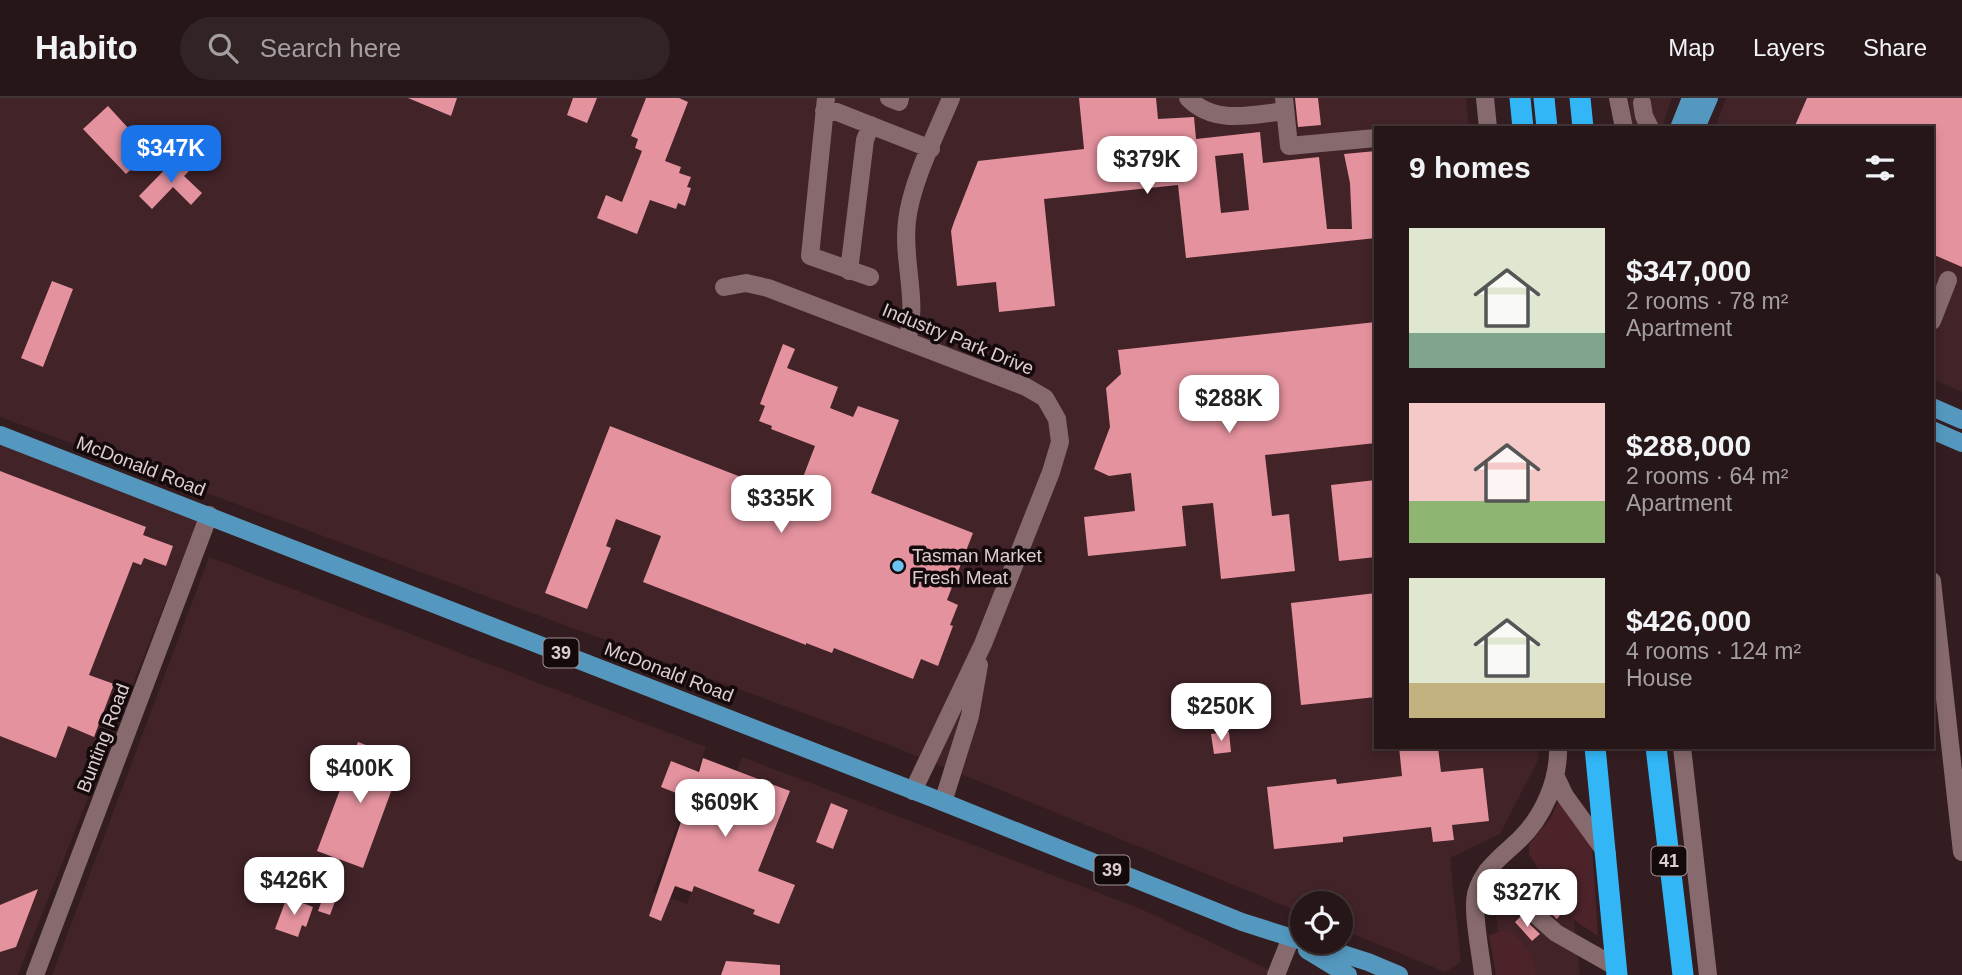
<!DOCTYPE html>
<html lang="en">
<head>
<meta charset="utf-8">
<style>
  body { margin:0; font-family:Arial,sans-serif; background:#322325; color:#f1f3f6; height:100vh; display:flex; flex-direction:column; font-size:26px; white-space:nowrap }
  * { box-sizing:border-box; margin:0 }
  p { font-size:23px; color:#a49fa2 }
  .icon { flex:none; width:38px; height:38px; fill:none; stroke:currentColor; stroke-width:2; stroke-linecap:round; stroke-linejoin:round }
  .map { position:relative; flex:1; overflow:hidden }
  .drawer { position:absolute; left:1374px; top:28px; width:560px; height:623px; display:flex; flex-direction:column; background:#261618; border-radius:0px; box-shadow:0 4px 10px #0003,0 0 0 2px #423537 }
  .drawer>* { flex:none }
  .controls { position:absolute; left:1290px; top:793px; display:grid; gap:14px }
  .controls a { display:grid; place-items:center; width:63px; height:63px; border-radius:50%; background:#261618; box-shadow:0 4px 10px #0003,0 0 0 2px #423537; font-size:35px }
  .price { position:absolute; translate:-50% -60px; padding:0 16px; border-radius:14px; background:#fff; color:#222; font-size:23px; line-height:46px; filter:drop-shadow(0 2px 4px #0008) }
  .price::after { content:''; position:absolute; left:50%; top:42px; width:21px; height:16px; margin-left:-10px; background:inherit; clip-path:polygon(0 0,100% 0,50% 100%) }
  .price.active { background:#1a73e8; color:#fff }
  ul { padding:0; list-style:none }
  li { display:flex; align-items:center; gap:21px; height:175px; padding:0 35px }
  li span { display:grid; place-items:center; flex:none; width:196px; height:140px; border-radius:0px; color:#555 }
  li>.icon { margin-inline-start:auto }
  span .icon { width:84px; height:84px; fill:#fffc; stroke-width:1 }
  li b { font-size:30px }
  h2 { display:flex; justify-content:space-between; align-items:center; height:84px; padding:0 35px; font-size:30px }
  header { display:flex; align-items:center; gap:42px; box-sizing:border-box; height:98px; padding:0 35px; background:#261618; border-bottom:2px solid #423537 }
  header strong { font-size:33px }
  nav { display:flex; gap:38px; margin-inline-start:auto; font-size:24px }
  .search { width:490px; height:63px; background:#322325; display:flex; align-items:center; gap:18px; box-sizing:border-box; padding:0 24px; border-radius:38px; color:#a49fa2; font-size:26px }
  .map>svg:first-child { display:block }
</style>
</head>
<body>
<header>
<strong>Habito</strong>
<div class="search"><svg class="icon" aria-label="search" viewBox="0 0 24 24"><circle cx="10" cy="10" r="6"/><path d="M15 15l6 6"/></svg>Search here</div>
<nav><a>Map</a><a>Layers</a><a>Share</a></nav>
</header>
<div class="map">
<svg width="1962" height="877" viewBox="0 0 1962 877">
  <rect width="100%" height="100%" fill="#331d20"/>
  <path fill="#412328" d="M0,0H1466L1469,30H1376V649H1538L1539,660L1500,736L1450,760L1461,864L1445,874L1341,831L1340,805H1302V815L882,644L0,319Z
    M1629,0H1672L1662,30H1631Z
    M1726,0H1962V294L1932,281V30H1715Z
    M0,337L201,414L18,877H0Z
    M209,459L706,649L653,794L687,806L742,659L1139,810L1280,877H52Z
    M1569,778L1580,877H1504L1495,809L1512,784Z"/>
  <path fill="#4d232a" d="M1560,700L1592,749L1598,838L1574,822L1545,782L1529,756V746L1550,721Z
    M1505,832C1519,835 1540,862 1535,877H1496L1489,837Z"/>
  <path fill="#e4929e" fill-rule="evenodd" d="M408,0H457L451,18Z
    M573,0H597L587,25L567,17Z
    M646,0H679L688,4L665,63L681,69L679,75L691,79L687,89L691,90L685,108L678,105L676,111L650,102L637,136L597,120L606,97L622,104L642,53L635,50L638,41L631,38Z
    M1079,0H1156L1158,21L1194,19L1196,41L1260,34L1263,65L1319,59L1327,131H1352L1350,85L1344,56L1376,53V140L1186,160L1178,87L1044,101L1055,208L999,214L996,184L957,188L951,133L954,124L978,63L1084,51ZM1243,55L1249,112L1221,115L1215,58Z
    M1295,0H1318L1321,27L1298,29Z
    M1807,0H1962V169L1932,156V30H1794Z
    M108,8L150,54L126,76L83,31Z
    M178,58L191,71L184,78L202,95L191,107L173,89L152,111L139,98Z
    M52,183L73,191L43,269L21,260Z
    M1376,224V345L1265,357L1272,418L1289,416L1295,473L1221,481L1213,405L1182,408L1186,448L1088,458L1084,419L1135,413L1131,375L1109,378L1094,371L1110,329L1106,290L1121,276L1118,252Z
    M783,246L795,251L787,270L838,289L830,310L853,319L858,308L899,322L871,395L973,435L947,502L958,507L950,527L953,528L938,568L921,561L913,581L834,550L832,555L806,545V547L643,484L661,438L616,421L606,448L611,450L587,511L545,495L610,328L795,400L815,348L771,331L772,328L759,323L765,308L760,306Z
    M0,373L146,429L143,437L173,448L166,468L144,460L141,467L133,464L89,577L114,586L94,639L68,628L56,660L0,638Z
    M1376,382V459L1339,463L1331,387Z
    M1376,495V599L1301,607L1291,505Z
    M1229,634L1231,654L1214,656L1211,636Z
    M358,644L403,661L363,770L317,753Z
    M1399,649H1438L1441,674L1483,670L1489,723L1452,727L1454,742L1433,744L1431,729L1343,739V744L1274,751L1267,689L1336,681L1337,686L1402,678Z
    M703,660L790,693L758,773L795,787L779,826L753,816L755,812L694,788L692,794L675,788L661,823L649,818L689,700L661,689L671,663L699,674Z
    M831,705L848,712L833,751L816,744Z
    M38,791L16,849L0,854V807Z
    M325,794L337,798L330,817L318,813Z
    M1544,797L1561,816L1557,821L1537,803Z
    M287,799L313,809L306,829L302,827L298,839L275,831Z
    M1521,818L1540,836L1532,843L1515,824Z
    M726,863L780,867V877H721Z"/>
  <g fill="none" stroke-linecap="round" stroke-linejoin="round">
    <path stroke="#866a6d" stroke-width="18" d="M826,0L810,158L870,179
      M889,0L899,4L900,0
      M1188,0C1214,27 1251,17 1285,13
      M1284,0L1289,48L1376,40
      M1485,0L1488,30
      M1618,0L1624,30
      M1642,5L1644,18L1650,30
      M824,13L837,14L931,51
      M849,173L865,42L871,27
      M724,189L746,185L768,190L1026,289L1045,300L1057,321L1060,344L1051,374L983,546L913,693
      M1932,223L1948,182
      M907,242C919,203 902,163 907,123C911,85 936,36 951,0
      M1932,483L1962,754
      M1682,649L1708,877
      M1555,677L1565,698L1607,756
      M943,704L970,618L979,567
      M1487,773L1556,835L1616,869
      M35,877L209,417
      M1276,877L1290,842
      M1483,877C1481,856 1472,815 1476,796C1482,772 1502,758 1519,742C1543,719 1559,683 1558,649"/>
    <path stroke="#5498bf" stroke-width="18" d="M1679,30L1691,0
      M1696,30L1709,0
      M1932,309L1962,322
      M1932,332L1962,345
      M0,337L943,704L1242,824L1368,864L1399,877
      M1307,852L1348,877"/>
    <path stroke="#32b6f5" stroke-width="21" d="M1520,0L1523,30
      M1544,0L1547,30
      M1580,0L1583,30
      M1595,649L1617,877
      M1656,649L1683,877"/>
  </g>
  <circle fill="#6cc3f2" stroke="#140a0b" stroke-width="2.5" cx="898" cy="468" r="7"/>
  <g text-anchor="middle" dominant-baseline="central" stroke-width="7" stroke-linejoin="round" paint-order="stroke">
    <g fill="#140a0b" stroke="#a19294" stroke-width="2">
      <rect x="543.5" y="540.5" width="35" height="29" rx="5"/>
      <rect x="1651.5" y="748.5" width="35" height="29" rx="5"/>
      <rect x="1094.5" y="757.5" width="35" height="29" rx="5"/>
    </g>
    <g font-size="18" font-weight="bold" fill="#ddcdcf">
      <text x="561" y="555">39</text>
      <text x="1669" y="763">41</text>
      <text x="1112" y="772">39</text>
    </g>
    <g font-size="19" fill="#ddcdcf" stroke="#140a0b">
      <text transform="translate(958 241) rotate(22)">Industry Park Drive</text>
      <text transform="translate(141 368) rotate(21)">McDonald Road</text>
      <text transform="translate(669 574) rotate(21)">McDonald Road</text>
      <text transform="translate(103 640) rotate(-69)">Bunting Road</text>
    </g>
    <g font-size="19" fill="#ddcdcf" stroke="#140a0b" text-anchor="start">
      <text x="912" y="457">Tasman Market<tspan x="912" dy="22">Fresh Meat</tspan></text>
    </g>
  </g>
</svg>
<div class="controls">
<a><svg class="icon" aria-label="locate" viewBox="0 0 24 24"><circle cx="12" cy="12" r="6"/><path d="M12 2v4M12 18v4M2 12h4M18 12h4"/></svg></a>
</div>
<b class="price active" style="left:171px;top:87px">$347K</b>
<b class="price" style="left:1147px;top:98px">$379K</b>
<b class="price" style="left:1229px;top:337px">$288K</b>
<b class="price" style="left:781px;top:437px">$335K</b>
<b class="price" style="left:1221px;top:645px">$250K</b>
<b class="price" style="left:360px;top:707px">$400K</b>
<b class="price" style="left:725px;top:741px">$609K</b>
<b class="price" style="left:294px;top:819px">$426K</b>
<b class="price" style="left:1527px;top:831px">$327K</b>
<section class="drawer">
<h2>9 homes<svg class="icon" aria-label="filters" viewBox="0 0 24 24"><path d="M4 7h16M4 17h16"/><circle cx="9" cy="7" r="2"/><circle cx="15" cy="17" r="2"/></svg></h2>
<ul>
<li><span style="background:linear-gradient(#dfe7d0 75%,#7fa58c 0)"><svg class="icon" aria-label="home" viewBox="0 0 24 24"><path d="M3 11l9-7 9 7M6 9v11h12V9"/></svg></span><div><b>$347,000</b><p>2 rooms · 78 m²</p><p>Apartment</p></div></li>
<li><span style="background:linear-gradient(#f6c9c9 70%,#8fb573 0)"><svg class="icon" aria-label="home" viewBox="0 0 24 24"><path d="M3 11l9-7 9 7M6 9v11h12V9"/></svg></span><div><b>$288,000</b><p>2 rooms · 64 m²</p><p>Apartment</p></div></li>
<li><span style="background:linear-gradient(#dfe7d0 75%,#c2b280 0)"><svg class="icon" aria-label="home" viewBox="0 0 24 24"><path d="M3 11l9-7 9 7M6 9v11h12V9"/></svg></span><div><b>$426,000</b><p>4 rooms · 124 m²</p><p>House</p></div></li>
</ul>
</section>
</div>
</body>
</html>
